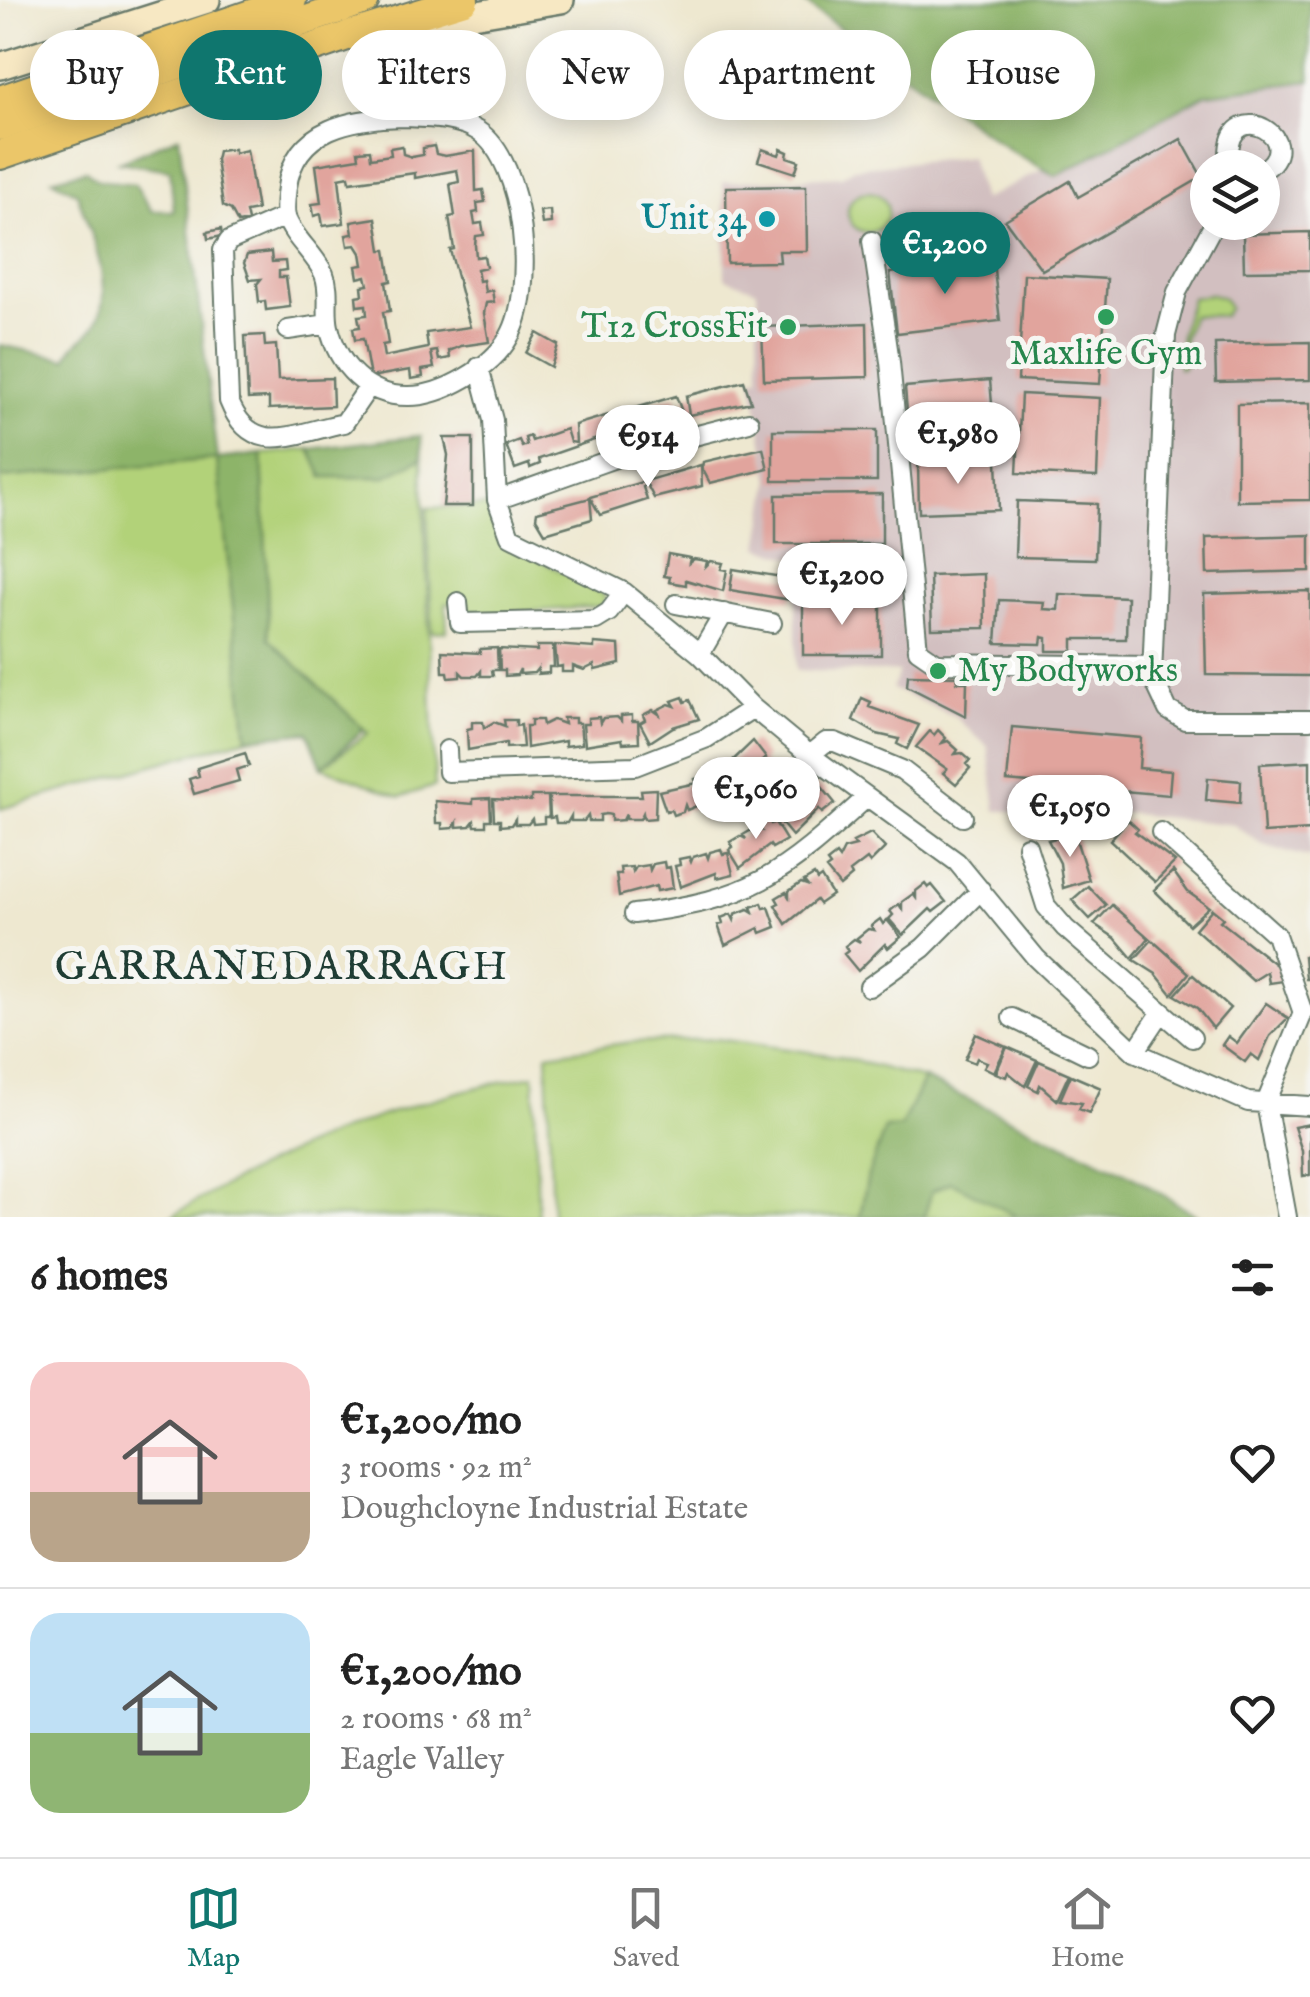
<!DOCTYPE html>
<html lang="en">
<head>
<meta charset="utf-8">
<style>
  body { margin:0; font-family:"IM FELL English",serif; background:#f2f2f2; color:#222; height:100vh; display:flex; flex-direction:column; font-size:38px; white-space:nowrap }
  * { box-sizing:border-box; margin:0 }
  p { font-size:32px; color:#767676 }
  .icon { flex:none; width:55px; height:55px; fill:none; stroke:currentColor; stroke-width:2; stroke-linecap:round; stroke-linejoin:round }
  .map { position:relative; height:1217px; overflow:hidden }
  .drawer { display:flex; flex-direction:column; background:#fff; flex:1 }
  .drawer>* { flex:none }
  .hud { position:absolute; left:30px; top:30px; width:1250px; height:90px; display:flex; gap:20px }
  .fabs { position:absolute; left:1190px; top:150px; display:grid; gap:20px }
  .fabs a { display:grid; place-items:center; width:90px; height:90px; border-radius:50%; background:#fff; box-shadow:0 5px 25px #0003; font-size:50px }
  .price { position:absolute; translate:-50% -85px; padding:0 22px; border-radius:35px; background:#fff; color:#222; font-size:32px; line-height:65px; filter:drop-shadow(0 2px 5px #0008) }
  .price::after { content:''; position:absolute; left:50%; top:60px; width:30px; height:22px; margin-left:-15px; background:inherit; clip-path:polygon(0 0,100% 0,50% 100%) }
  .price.current { background:#0f766e; color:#fff }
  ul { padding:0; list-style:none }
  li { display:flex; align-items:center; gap:30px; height:250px; padding:0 30px }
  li+li { border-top:2px solid #e0e0e0 }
  li span { display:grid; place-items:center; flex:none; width:280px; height:200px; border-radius:30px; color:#555 }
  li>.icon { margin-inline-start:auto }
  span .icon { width:120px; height:120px; fill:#fffc; stroke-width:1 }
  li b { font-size:42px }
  h2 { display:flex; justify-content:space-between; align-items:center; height:120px; padding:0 30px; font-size:42px }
  .chip { padding:0 35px; border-radius:45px; background:#fff; box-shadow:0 5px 25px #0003; font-size:35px; line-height:90px }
  .chip.current { background:#0f766e; color:#fff }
  .menu { display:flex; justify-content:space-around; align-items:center; height:140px; border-top:2px solid #e0e0e0; background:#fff; font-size:28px; color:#767676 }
  .menu a { display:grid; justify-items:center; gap:5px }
  .menu .current { color:#0f766e }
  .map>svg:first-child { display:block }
</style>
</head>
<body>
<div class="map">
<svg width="1310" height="1217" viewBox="0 0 1310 1217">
  <rect width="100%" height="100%" fill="#f6f6f2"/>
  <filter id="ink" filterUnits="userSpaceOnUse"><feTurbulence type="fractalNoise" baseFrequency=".01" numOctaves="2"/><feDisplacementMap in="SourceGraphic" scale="20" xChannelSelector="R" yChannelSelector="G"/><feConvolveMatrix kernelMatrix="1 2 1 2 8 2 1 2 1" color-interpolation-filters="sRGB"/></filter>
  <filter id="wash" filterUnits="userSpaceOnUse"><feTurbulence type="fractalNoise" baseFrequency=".0048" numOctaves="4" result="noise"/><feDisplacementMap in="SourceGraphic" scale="40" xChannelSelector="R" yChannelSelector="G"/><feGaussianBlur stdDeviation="2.25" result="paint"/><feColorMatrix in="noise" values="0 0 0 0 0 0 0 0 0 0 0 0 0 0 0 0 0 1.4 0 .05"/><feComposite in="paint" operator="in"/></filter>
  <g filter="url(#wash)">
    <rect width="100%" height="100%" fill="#eee8d0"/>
    <path fill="#d2bfc0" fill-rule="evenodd" d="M1310,81V858L1263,845L1234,825L1116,812L996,811L988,747L954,716L892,689L899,672L796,671V559L759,547L770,482L752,377H759L757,290L725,278L723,182L842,176L854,168L970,156L982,200L1044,169L1056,176L1206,94ZM1208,168H1262V222H1208Z"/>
    <path fill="#b2d279" stroke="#688856" stroke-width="2.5" d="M848 212a20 20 0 1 1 40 0a20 20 0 1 1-40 0Z
      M1211,294L1223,298L1229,308L1223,316L1192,315L1184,337L1183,368H1179L1181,332L1191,298Z
      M310,449L323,477H384L422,458L435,786L400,797L322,767L368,733L269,639L262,454Z
      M217,459L247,738L0,809V478Z
      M490,506L494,526L503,540L605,595L604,606L481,615L470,612L466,602L446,604L447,631L432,632L427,508Z
      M718,1039L837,1056L924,1079L901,1127L868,1175L860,1217H552L547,1054L632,1042Z
      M534,1075L538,1217H170C283,1148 404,1099 534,1075Z
      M951,1181L1018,1217H924L932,1191Z"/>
    <path fill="#8db469" stroke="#56784e" stroke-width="2.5" d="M801,0H1310V81L1206,94L1056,176L1008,149Z
      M179,136L217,459L262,454L269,639L364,729L322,767L308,732L247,738L217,459L0,478V345L67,359C71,343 88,338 96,324C116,286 89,230 77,193L52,179L86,170L98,180L135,184L152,211H174L170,170L119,162Z
      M421,436L422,458L384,477H323L310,449Z
      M924,1079L1129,1174L1199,1217H1018L951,1182L932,1191L924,1217H860L868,1175L885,1128L901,1127Z"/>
    <g id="blocks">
      <path fill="#e1a49d" d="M1181,139L1202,177L1042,270L1005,220L1070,181L1078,197Z
        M402,146L403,154L412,157L423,155V148L434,146L436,154L445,156L475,151L476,191L483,190L485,202L477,203L478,212L473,213L475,224L482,223L484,235L476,236L475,245L476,257L484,256L486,267L477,269L479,281L483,280L485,292L492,290L494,302L486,303L484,313L489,342L461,346L449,351L450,358L439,360L437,351L431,352L434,368L422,370L423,377L411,379L410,370L370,377L363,339L355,340L353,328L360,327L358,316L367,315L366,305L357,306L356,296L363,295L362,286L368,285L366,276L358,278L356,266L363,265L361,253L356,245L348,246L346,235L353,234L351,222L376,218L381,250H386L391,281L386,282L390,311L383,312L388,344L382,345L384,357L428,348L426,333L470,327L450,250L454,249L449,217L455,216L450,184L459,182L457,170L415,178V173L350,182L349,176L339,178L344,223L323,226L321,214L314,216L312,204L321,203L316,165L359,158L358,151L370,150L371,158L391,155L390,148Z
        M234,149V153L247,150L257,210L246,212L248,221L238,223L231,210L223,206L216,160L218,151Z
        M762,149L779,155L781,149L788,152L787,157L799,161L795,173L758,161Z
        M806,186L807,251H779L780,262L727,263L726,187Z
        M550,210L551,223L542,224L540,211Z
        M221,229L222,236L208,239L207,232Z
        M1310,232V270L1244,271L1243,234Z
        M271,252L272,262L285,261L286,270L279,271V277H286L290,307L266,310L265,301L259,302L257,284L261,279L250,280L244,263L247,255Z
        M993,261L1000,321L897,333L890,273Z
        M1024,274L1107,279L1100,384L1018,380Z
        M867,323L868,377L764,380L762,327Z
        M537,333L558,345L551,367L526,353Z
        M264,335L265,346L276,345L278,380L332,378L333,406L269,409V398L248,399L245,336Z
        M1310,342V380L1216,382L1215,344Z
        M990,380L995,440L910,448L905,387Z
        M744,381L751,402L689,415L686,396Z
        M1021,394L1100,398L1097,477L1017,473Z
        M676,396L684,417L632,430L629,410Z
        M1310,403V500L1237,501V404Z
        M622,411L630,433L594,440L539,459L540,464L530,468L529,464L515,469L506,445L519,440L522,447L527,445L525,438L530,436L532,441L566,429L570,442L576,443L575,425Z
        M773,430H877V481H773Z
        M444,438H473V506H443L448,455Z
        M763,448L768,469L710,483L702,468L703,462Z
        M997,460L999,510L919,513L918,463Z
        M701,465L702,486L654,498L646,483L643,487L647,500L600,515L590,497Z
        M882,494V544H776V495Z
        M590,498L592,519L545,533L536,518L537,512Z
        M1017,501L1097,504L1095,559L1015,557Z
        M1310,535V571L1207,574L1206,538Z
        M668,554L690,558L689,563L694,559L707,561L706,566L711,561L723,563L721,569L727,570L723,591L686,580V585L669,582L670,577L664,576Z
        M733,569L794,579L791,600L730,590Z
        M984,574L985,628L932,629L930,576Z
        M1310,591V676L1206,675L1204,594Z
        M1059,594L1127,597L1126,639H1073V651H1047V638L1042,637L1041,644L996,643L999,600L1044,602L1043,609L1058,610Z
        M803,602H881V655H803Z
        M594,643L619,645L620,664L595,670L594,665L584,670L573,666V672H562V666L557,667L555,645L594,648Z
        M537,646H553L554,667H549V673L538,674V668L534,673L520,674V669L517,675L505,676V670H500L499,649L537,651Z
        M497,648L498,670H492L493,676H481V671L477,676H464L460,672V677L449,678L448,672H443L442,651L480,653V649Z
        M908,675L958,676L957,682H967L966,716L907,686Z
        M683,697L685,702L690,700L699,719L673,727L650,742L640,723L645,720L643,715L653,710L659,714L657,710L669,704L675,706L672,701Z
        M862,698L871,702L869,707L919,725L907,749L897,744L899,739L877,734L853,720Z
        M632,715V721H638L639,742L623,743L622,739L585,745L583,724H588V718L599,717L600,723L603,718L617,717L621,721V716Z
        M563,718H575V723H580L582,744L565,746V741L527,748L526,726H531V720H542L543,725L553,720L564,724Z
        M504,720H516V726L521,725L523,747L506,748V743L468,750L467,729L472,728V722H483L484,728L494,722L505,726Z
        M1012,727L1141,738L1139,768L1171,771L1169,795L1007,781Z
        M938,730L946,738L942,743L948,741L958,750L955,754L962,753L970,760L966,764L970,768L956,784L943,773L947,769L916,747L930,731L934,735Z
        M753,741L766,758L762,761L765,766L756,773L753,769L752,775L741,783L739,779V786L730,792L724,790L711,771L723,763L726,767Z
        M245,753L249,766L236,770L239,781L194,794L189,779L199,776L197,768Z
        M1310,761V830L1264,833L1260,764Z
        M711,773L717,794L713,796L714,801L704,805L702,800L699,805L687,810L685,805L683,812L673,815L671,810L666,811L659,791L696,783L695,779Z
        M1208,778L1241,781L1240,803L1206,800Z
        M814,785L817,789L821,786L835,803L822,813L819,809L792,836L778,819L782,816L779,812L788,805L792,809L791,803L802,795L808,796L805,792Z
        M656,789L655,818L644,819L643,813L640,819H626V814L623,820L611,821V815L606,814L600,815V821H589L588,816L584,821H571V816L567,823H556L555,817L550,818L549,796H642L641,790Z
        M531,796H548L549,817H544V823L533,824L532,819L528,824H515V819L511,825L500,826V820H494L493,799L531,801Z
        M490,798L491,820H486V826H475L474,821L470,826L457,827V822L453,828L442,829V823H436L435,801L473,804V799Z
        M768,820L771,824L775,822L786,840L772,848L770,845L740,868L729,850L733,847L730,842L740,836L746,839L743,835L755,828L761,830L758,825Z
        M1128,820L1138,829L1135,832L1175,862L1155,882L1110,840Z
        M871,833L885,848L870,863L867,859L850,872L852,876L840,886L826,869L830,866L827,862L836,855L839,859L844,849L856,846L853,842Z
        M1074,833L1089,880L1063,888L1060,863L1048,840Z
        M721,849L723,854L728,853L733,874L717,878L716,873L680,887L675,866L680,865L679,859L689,857L691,862L693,857L706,853L708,858L710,852Z
        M664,862L665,868L670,867L673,888L657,891L656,886L619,896L616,874H621L620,868L632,867L633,872L636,867L649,865L650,870L653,864Z
        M1173,871L1188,892L1209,907L1189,925L1154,890Z
        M814,875L817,880L821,877L832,895L819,904L816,900L786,924L775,905L779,903L776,898L786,892L789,897V891L801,883L807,885L804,881Z
        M925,884L928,888L932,885L946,902L933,912L930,909L903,935L889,919L893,915L890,911L899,904L902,909V902L913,894L916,898V891Z
        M1088,886L1106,905L1090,919L1072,900Z
        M762,903L764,908L769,907L776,927L761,933L759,928L725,945L718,925L723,924L721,918L731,914L734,920L735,914L748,909L753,912L751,907Z
        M1112,905L1149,938L1132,958L1115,938L1094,924Z
        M1212,909L1223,918L1220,921L1280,968L1283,981L1269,983L1267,972L1253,981L1195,929Z
        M880,919L883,924L887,920L901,937L888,948L885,944L858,971L844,954L848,951L845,946L854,939L860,942L857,938L868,929L874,930L871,926Z
        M1152,940L1189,973L1172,994L1156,974L1134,960Z
        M1304,956H1310V979H1306Z
        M1193,975L1230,1008L1213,1028L1197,1008L1175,995Z
        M1266,1003L1288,1018L1270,1036L1259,1060L1251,1054L1245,1062L1222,1045L1228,1036L1237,1043Z
        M976,1034L1006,1047L994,1072L984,1067L987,1062L977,1058L975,1063L965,1059Z
        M1007,1047L1037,1060L1025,1086L1008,1072L1006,1077L996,1073Z
        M1039,1061L1069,1074L1057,1100L1040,1085L1038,1091L1028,1086Z
        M1071,1075L1101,1088L1089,1113L1079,1109L1082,1103L1060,1100Z
        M1310,1124V1175L1303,1176L1302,1151L1294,1127Z"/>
    </g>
  </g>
  <g filter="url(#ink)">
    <use href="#blocks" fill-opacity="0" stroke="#67796b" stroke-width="2.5"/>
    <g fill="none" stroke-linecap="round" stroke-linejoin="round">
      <g stroke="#67796b" stroke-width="22">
        <path id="minor" d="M404,117C428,118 457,118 478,131C526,162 536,291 509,337C493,367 441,397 407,396C367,396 338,366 329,327C325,309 331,291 324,274C315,254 293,238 286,217C284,209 286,195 287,187C295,127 353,118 404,117Z
          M1238,168L1229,152C1232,95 1310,141 1262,171
          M286,216L229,241L223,250L229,401C252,459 293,433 344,423L368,388
          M1215,222L1177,292L1166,335L1152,676L1168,710L1185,720H1310
          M872,241L890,362L918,650L937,663L1152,666
          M288,330L328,324
          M479,367L493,420L497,500L510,536L624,592L700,654L753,708L810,755L957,862L1036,958L1135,1052L1248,1102L1310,1106
          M497,500L635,451L749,422
          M458,602L460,623L596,620L609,612L624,592
          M676,604L772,623
          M700,654L724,613
          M447,750L448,772L635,766L707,738L753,708
          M810,755L826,742H835L902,770L963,817
          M1161,832L1276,935L1303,1013L1266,1103L1287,1217
          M1027,846L1046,906L1065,928L1192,1038
          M634,914C753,899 779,877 866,798
          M869,987L923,948L981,890
          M1012,1018L1088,1055
          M1135,1052L1161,1013"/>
      </g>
      <g stroke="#67796b" stroke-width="30">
        <path id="secondary" d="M418,24L561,0
          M0,66L207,0"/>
      </g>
      <g stroke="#67796b" stroke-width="32">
        <path id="primary" d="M0,155L350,35"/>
      </g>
      <g stroke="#67796b" stroke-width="32">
        <path id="trunk" d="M350,35L464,0
          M0,100L292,0
          M0,126L365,0"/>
      </g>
      <use href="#minor" stroke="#fff" stroke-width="18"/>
      <use href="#secondary" stroke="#f7e8c3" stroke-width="25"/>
      <use href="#primary" stroke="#ebc669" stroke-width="28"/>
      <use href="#trunk" stroke="#ebc669" stroke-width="28"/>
    </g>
  </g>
  <circle fill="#0f9aa8" stroke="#f6f6f2" stroke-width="4" cx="767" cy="219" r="10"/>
  <g fill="#2e9e5b" stroke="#f6f6f2" stroke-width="4">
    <circle cx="1106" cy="317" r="10"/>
    <circle cx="788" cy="327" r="10"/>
    <circle cx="938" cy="671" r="10"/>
  </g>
  <g text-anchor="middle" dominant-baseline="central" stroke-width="10" stroke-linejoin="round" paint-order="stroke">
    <g font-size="35" fill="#0d838f" stroke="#f6f6f2" text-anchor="end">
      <text x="747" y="219">Unit 34</text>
    </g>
    <g font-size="35" fill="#27864d" stroke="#f6f6f2" text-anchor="end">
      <text x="768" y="327">T12 CrossFit</text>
      <text x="1106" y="354" text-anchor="middle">Maxlife Gym</text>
      <text x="958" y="671" text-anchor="start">My Bodyworks</text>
    </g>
    <g font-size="40" letter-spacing="2.5" fill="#1f3d34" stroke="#f6f6f2">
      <text x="282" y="968">GARRANEDARRAGH</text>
    </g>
  </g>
</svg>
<div class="fabs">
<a><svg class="icon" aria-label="layers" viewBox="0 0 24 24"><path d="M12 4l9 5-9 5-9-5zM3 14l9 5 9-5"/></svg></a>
</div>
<b class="price current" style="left:945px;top:297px">€1,200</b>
<b class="price" style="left:958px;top:487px">€1,980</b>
<b class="price" style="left:648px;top:490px">€914</b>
<b class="price" style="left:842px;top:628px">€1,200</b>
<b class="price" style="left:756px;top:842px">€1,060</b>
<b class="price" style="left:1070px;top:860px">€1,050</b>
<div class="hud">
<a class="chip">Buy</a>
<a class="chip current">Rent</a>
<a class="chip">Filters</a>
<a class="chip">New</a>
<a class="chip">Apartment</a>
<a class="chip">House</a>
</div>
</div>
<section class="drawer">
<h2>6 homes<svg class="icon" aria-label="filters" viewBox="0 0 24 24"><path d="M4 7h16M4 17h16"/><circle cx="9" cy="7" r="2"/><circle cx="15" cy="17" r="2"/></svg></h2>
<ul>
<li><span style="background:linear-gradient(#f6c9c9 65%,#b9a48a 0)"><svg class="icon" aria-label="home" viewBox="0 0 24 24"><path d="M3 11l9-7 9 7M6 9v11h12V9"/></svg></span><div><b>€1,200/mo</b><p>3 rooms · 92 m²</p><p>Doughcloyne Industrial Estate</p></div><svg class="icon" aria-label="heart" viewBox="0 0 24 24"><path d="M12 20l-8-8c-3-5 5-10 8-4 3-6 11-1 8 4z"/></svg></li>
<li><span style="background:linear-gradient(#bfe0f5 60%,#8fb573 0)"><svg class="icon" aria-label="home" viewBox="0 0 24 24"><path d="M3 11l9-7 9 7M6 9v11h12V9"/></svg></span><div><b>€1,200/mo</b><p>2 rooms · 68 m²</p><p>Eagle Valley</p></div><svg class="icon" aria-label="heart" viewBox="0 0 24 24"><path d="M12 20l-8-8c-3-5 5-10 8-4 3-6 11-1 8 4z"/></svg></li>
</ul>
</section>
<nav class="menu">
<a class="current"><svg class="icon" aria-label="map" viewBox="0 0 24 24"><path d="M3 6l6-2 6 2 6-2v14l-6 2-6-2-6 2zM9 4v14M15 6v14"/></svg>Map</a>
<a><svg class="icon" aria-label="saved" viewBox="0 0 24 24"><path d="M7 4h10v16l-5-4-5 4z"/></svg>Saved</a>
<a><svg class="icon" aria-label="home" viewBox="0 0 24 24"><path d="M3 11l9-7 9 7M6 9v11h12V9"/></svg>Home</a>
</nav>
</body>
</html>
